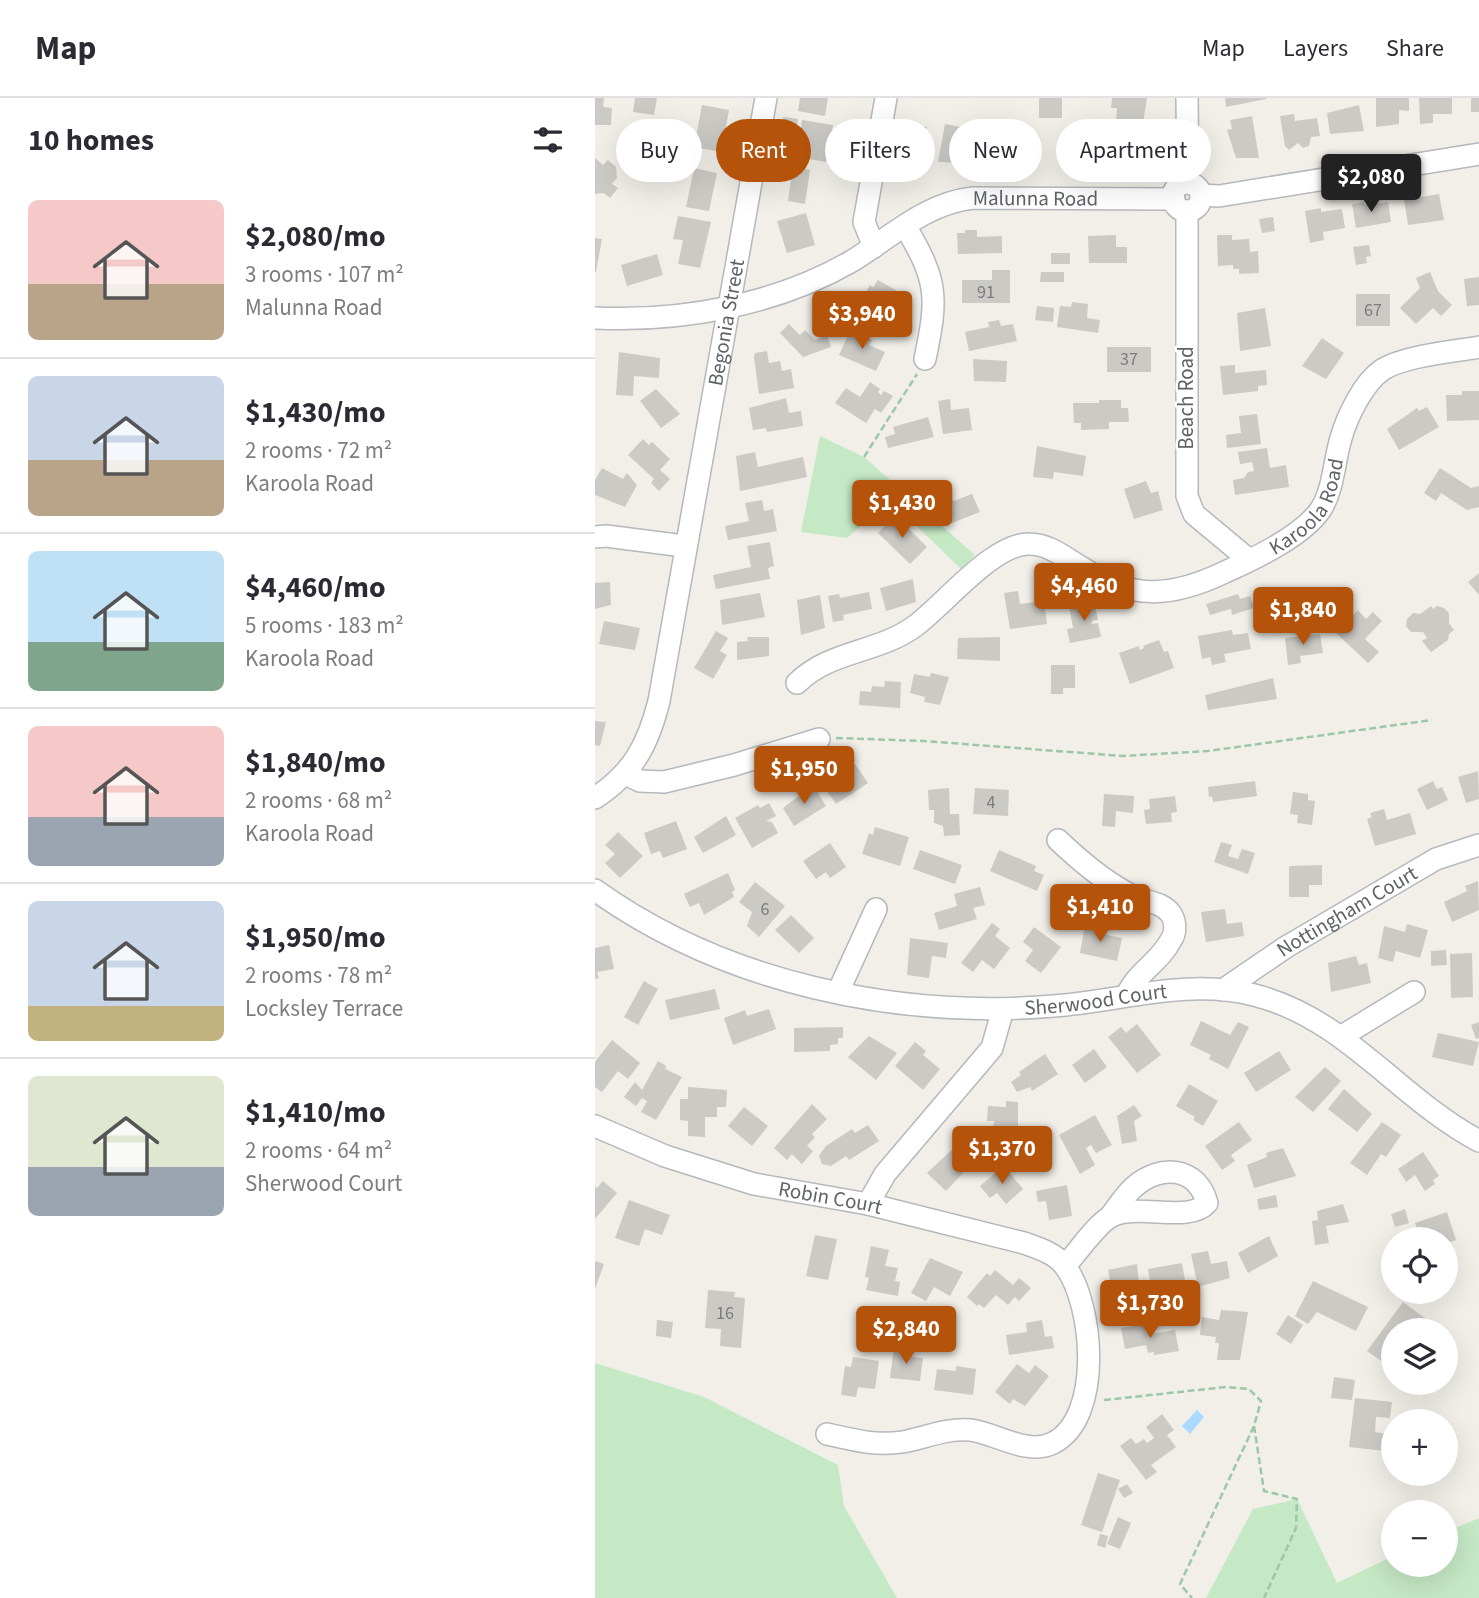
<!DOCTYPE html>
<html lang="en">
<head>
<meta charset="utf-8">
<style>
  body { margin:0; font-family:"Source Sans 3",sans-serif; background:#f2f2f3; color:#2b2b33; height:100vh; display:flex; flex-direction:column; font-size:26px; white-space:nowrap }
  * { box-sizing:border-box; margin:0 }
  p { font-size:23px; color:#7c7c81 }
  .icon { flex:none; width:38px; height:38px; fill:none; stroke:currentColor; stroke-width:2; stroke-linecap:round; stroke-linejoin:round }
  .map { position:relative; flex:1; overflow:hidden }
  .panel { display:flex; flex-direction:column; background:#fff; width:595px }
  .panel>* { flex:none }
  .banner { position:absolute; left:21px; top:21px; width:665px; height:63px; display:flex; gap:14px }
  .buttons { position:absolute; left:786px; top:1129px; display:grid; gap:14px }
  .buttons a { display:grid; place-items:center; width:77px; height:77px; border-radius:50%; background:#fff; box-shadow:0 7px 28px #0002; font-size:35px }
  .price { position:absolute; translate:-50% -60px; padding:0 16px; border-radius:7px; background:#b45309; color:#fff; font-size:23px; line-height:46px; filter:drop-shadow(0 2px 4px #0008) }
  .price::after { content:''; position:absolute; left:50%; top:42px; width:21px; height:16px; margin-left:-10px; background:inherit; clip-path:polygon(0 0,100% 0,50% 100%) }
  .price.on { background:#222; color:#fff }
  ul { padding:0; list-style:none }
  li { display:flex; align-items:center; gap:21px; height:175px; padding:0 28px }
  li+li { border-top:2px solid #e1e1e2 }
  li span { display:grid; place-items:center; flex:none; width:196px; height:140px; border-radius:10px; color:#555 }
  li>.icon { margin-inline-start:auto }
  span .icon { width:84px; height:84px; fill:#fffc; stroke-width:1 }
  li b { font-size:30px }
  h2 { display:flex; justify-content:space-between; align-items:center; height:84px; padding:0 28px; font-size:30px }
  .pill { padding:0 24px; border-radius:32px; background:#fff; box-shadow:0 7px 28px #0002; font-size:24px; line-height:63px }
  .pill.on { background:#b45309; color:#fff }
  header { display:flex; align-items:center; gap:42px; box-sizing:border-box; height:98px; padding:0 35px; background:#fff; border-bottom:2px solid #e1e1e2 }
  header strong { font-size:33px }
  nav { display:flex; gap:38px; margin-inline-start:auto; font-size:24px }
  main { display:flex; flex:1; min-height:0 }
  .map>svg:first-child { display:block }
</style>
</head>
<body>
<header>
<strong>Map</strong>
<nav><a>Map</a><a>Layers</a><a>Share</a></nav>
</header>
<main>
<section class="panel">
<h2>10 homes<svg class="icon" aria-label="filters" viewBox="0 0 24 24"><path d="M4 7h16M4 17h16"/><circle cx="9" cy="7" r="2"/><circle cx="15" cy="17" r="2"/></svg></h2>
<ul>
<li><span style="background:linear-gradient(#f6c9c9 60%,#b9a48a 0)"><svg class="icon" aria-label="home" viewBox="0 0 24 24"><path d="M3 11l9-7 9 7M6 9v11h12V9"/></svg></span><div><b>$2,080/mo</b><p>3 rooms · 107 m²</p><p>Malunna Road</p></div></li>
<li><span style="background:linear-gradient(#c9d6e8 60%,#b9a48a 0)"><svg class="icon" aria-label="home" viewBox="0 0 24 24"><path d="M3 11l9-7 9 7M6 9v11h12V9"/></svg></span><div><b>$1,430/mo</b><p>2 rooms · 72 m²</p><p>Karoola Road</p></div></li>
<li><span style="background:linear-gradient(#bfe0f5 65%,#7fa58c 0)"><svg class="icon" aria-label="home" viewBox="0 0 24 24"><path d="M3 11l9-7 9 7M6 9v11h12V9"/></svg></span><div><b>$4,460/mo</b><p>5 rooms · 183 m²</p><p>Karoola Road</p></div></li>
<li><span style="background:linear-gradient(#f6c9c9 65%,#9aa5b1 0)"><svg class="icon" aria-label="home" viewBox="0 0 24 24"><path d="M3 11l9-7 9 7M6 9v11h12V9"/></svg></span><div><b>$1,840/mo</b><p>2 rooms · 68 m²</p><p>Karoola Road</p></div></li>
<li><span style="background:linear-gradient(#c9d6e8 75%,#c2b280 0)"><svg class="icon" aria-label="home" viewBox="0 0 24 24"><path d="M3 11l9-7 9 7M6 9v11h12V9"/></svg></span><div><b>$1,950/mo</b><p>2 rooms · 78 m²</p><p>Locksley Terrace</p></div></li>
<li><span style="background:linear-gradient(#dfe7d0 65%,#9aa5b1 0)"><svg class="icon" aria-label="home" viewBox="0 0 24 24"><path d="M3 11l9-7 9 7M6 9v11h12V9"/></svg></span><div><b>$1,410/mo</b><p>2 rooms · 64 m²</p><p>Sherwood Court</p></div></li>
</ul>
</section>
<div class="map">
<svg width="884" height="1500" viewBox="0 0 884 1500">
  <rect width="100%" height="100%" fill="#f1efe8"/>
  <path fill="#c5e8c5" d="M225,338L269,359L380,457L366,471L295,402L252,440L206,434Z
    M0,1265L109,1299L243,1367L249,1408L302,1500H0Z
    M702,1401L742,1485L798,1458V1466H850L851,1434L884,1420V1500H611L658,1411Z"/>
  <path fill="#aadaff" d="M248,44L260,61L256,65L241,55Z
    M602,1312L609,1319L595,1336L587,1328Z"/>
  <path fill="#cccac5" d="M0,0H9L8,9L17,10L16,27H0Z
    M40,0H62L59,17L38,14Z
    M205,0H233L230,18L203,13Z
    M444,0H467V20H444Z
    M517,0H552L548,25L521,23L522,10H516Z
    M630,0H671V1L631,9Z
    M781,0H814V13L804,12V26L781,29Z
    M824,0H857V16H838V25L825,26Z
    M876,0H884V14H876Z
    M107,7L134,12L126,54L99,49Z
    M764,7L769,33L735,36L732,15Z
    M699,16L700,23L722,20L725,38L716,39L714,48L708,50L703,45L694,52L690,48L685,18Z
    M657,18L664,60H641L632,32L637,31L635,22Z
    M188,19L203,21L200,37L186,34Z
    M207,22L238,27L231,64L202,59Z
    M304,25L332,29L328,64L311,62L310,71L298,69Z
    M350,26L371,30L366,65L343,64Z
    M394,32H428V52H394Z
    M475,37H498V71H475Z
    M522,37H539L543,56H557L556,70L522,75Z
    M0,60L8,67L13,62L21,69L22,80L17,86L23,90L15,100L9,95L0,96Z
    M187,66L215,72L210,106L193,103L196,81L185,80Z
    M99,70L122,75L114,113L91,109Z
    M844,96L849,122L813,127L809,102Z
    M769,104L770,107L793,104L796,124L761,130L757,106Z
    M726,110V114L747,111L750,130L728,134L729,142L715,145L710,113Z
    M211,115L220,147L192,155L182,123Z
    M83,118L116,124L105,170L83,166L88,142L78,141Z
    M678,119L680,133L667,135L664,121Z
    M370,132H382V139L407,138V155L363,156L362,135H370Z
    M521,137V149H532V165H494L493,138Z
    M622,137H637V142L654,141L655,154L663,153L664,175L644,176V171H638V167L623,168Z
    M0,140L7,141L1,174H0Z
    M774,147L776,158L771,159L772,165L761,167L758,149Z
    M456,155H475V166H456Z
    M62,156L68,177L32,188L26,167Z
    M397,172H415V205H367V182H397Z
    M446,174H469V184H445Z
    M835,174L843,193L857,207L846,218L838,210L821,226L805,210L825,190L821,180Z
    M884,179V207L872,208L869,181Z
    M283,182L311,198L305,217L278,208L273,215L263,207L275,187L278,189Z
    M761,196H795V228H761Z
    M477,204L493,206L492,220L505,222L503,235L462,229L465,208L476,209Z
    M442,208L459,210L458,224L440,222Z
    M670,210L676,248L645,253L642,215Z
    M404,222L406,228L418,226L422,243L374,253L370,234L394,229L393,224Z
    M194,226L205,237L210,232L220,242L232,237L236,249L208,259L185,235Z
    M255,233L277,242L274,247L290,254L281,273L244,257Z
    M727,240L749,255L731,281L707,268Z
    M512,249H556V274H512Z
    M172,253L174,265L185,263L187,273L196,271L199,290L164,296L159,259L160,255Z
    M24,254L65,260L64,280L39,278L38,298L21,297Z
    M378,261L412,263L411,284L379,283Z
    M640,267V275L671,272L672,287L663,288V293L628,297L625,268Z
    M275,284L285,291L283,294L286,297L289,293L298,298L286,315L280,311L271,325L240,305L251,290L265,299Z
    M61,291L85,316L66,330L45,303Z
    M867,293H884V322L852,323L851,297H867Z
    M191,300L194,315L206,313L208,328L172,334L171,330L158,332L154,310Z
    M355,301L356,312L374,310L377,332L348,336L343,303Z
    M504,302H526V310H533L534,324H514V331L486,332V325H479L478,305H504Z
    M832,309L844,329L804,352L792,331L822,310L824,313Z
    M662,316L666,346L632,350L631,337L646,335L644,318Z
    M333,319L339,339L293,350L290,339L300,336L298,329Z
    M48,341L54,347L57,344L75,361L65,372L75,381L64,393L56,385L59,381L33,357Z
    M442,348L491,358L488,378L459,374L458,381L438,379Z
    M672,350L675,370L691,367L694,389L640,397L638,382L649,380L653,374L659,373L657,364L645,366L643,354Z
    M160,354L163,369L208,359L212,379L145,393L141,358Z
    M7,370L28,381L32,375L42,387L30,409L0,397V382Z
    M845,370L876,390L884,388V409L872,412L846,395L841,403L829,395Z
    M336,383L359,403L377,396L385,414L352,427L345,410L327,394Z
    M551,383L556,395L563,393L568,412L539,421L529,391Z
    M167,402L169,413L178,411L182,433L133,442L130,428L154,423L150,405Z
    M300,417L332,449L315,466L283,435Z
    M175,444L179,468L173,470L175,481L121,491L118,477L156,469L152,448Z
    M884,475V497L873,484Z
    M318,481L321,504L291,513L285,490Z
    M15,484L16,507L0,511V485Z
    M423,493L425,506L449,503L452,526L415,531L409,495Z
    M274,494L277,511L248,517L249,522L238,524L233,498L244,496L245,500Z
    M165,495L170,519L127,527L125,502Z
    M643,496L645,501L655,498L659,510L637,517L636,511L615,517L611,506Z
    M225,497L230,530L206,537L202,502Z
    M499,503L503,522L497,523V526L503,525L506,539L475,545L472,531L478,530L474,508Z
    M836,508L838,511L842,508L849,510L854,515V525L859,532L854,536L853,542L836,554L827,543L832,540L828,534H816L811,528L812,521L818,515L825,516Z
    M763,512L771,521L778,514L787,523L770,541L784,554L773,565L741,535Z
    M723,515L729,530L706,533L704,517Z
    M9,523L45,530L40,552L4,546Z
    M637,532L638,537L653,535L656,551L629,556L631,564L617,567L615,559L607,561L603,538Z
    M121,533L133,540L125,553L132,557L118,581L99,570Z
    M725,536L728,555L705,558L706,565L693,567L690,540Z
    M152,539H174V558L142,562V544L153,543Z
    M405,539V563L362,561L363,540Z
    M564,542L569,554L573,553L579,570L535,586L524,555L544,548L545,552L549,550L548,548Z
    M456,567H480V590H468V596H456Z
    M336,575L354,579L345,607L329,604L330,599L315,595L319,576L335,579Z
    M678,580L682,601L613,612L610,597Z
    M290,583L306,584L305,610L264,607L265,593L276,594L277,588L289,589Z
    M0,623L11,624L5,648L0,647Z
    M260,666L273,685L241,706L229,689Z
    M883,673L884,701L871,705L863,679Z
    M660,683L662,698L618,704L617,698L614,699L613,689Z
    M838,683L842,691L847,689L853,702L832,712L822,691Z
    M218,687L231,708L199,728L188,710Z
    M354,690L355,716H364L365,737L349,738L348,728L339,725V712H334L333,692Z
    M380,690L414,692L413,718L378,716Z
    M698,694L713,696V702L720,703L717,727L702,725L703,717L695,716Z
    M509,696L539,698L538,715L521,713L520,729L507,728Z
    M580,698L582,714L576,715L577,724L551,726L549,712L555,711L554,701Z
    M174,705L181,718L171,723L177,724L183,735L157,750L140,720L163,707L165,710Z
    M789,711L792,722L815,715L821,736L780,748L772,721L777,719L775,715Z
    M131,718L141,737L108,755L99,739Z
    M81,723L92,751L68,760L65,753L56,756L49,735Z
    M280,729L314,739L305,768L267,756L274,735L278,737Z
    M23,734L48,758L25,780L10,765L20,756L10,747Z
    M626,744L637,747L633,758L643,761L647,751L660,755L653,776L619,764Z
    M235,745L251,769L235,780L231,774L221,781L208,763Z
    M325,752L367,767L360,786L318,771Z
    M404,752L441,768L439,773L449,777L442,793L395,773Z
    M727,767V787H714V799H694V768Z
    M133,775L140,792L137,794L139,799L109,817L104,805L95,809L89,796Z
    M883,783L884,812L857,824L849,804L872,793L870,788Z
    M160,784L190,808L164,839L152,828L157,814L144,804Z
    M385,789L390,807L378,810L382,821L344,832L339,815L362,808L359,796Z
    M630,811L632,826L647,824L649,838L611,844L606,814Z
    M196,817L219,840L204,855L180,832Z
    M397,825L405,831L400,838L415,850L399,871L387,862L378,874L366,865Z
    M812,826L833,832L825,860L801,853L798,864L783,860L789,828L810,834Z
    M490,827L503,830L502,835L527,840L522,863L485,855Z
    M439,829L466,849L446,875L430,863L438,852L428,844Z
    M315,840L353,845L351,860L337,858L334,880L312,877Z
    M14,847L19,871L2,874L4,880L0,881V850Z
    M851,852L852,867L836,868V853Z
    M877,855L878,899L856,900L855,856Z
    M761,858L764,867L772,865L776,885L736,894L733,865Z
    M49,883L63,891L43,927L29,919Z
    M120,891L125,911L75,922L70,902Z
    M174,911L181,931L138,947L129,920L150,912L152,918Z
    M606,923L635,937L643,924L654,929L633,971L614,961L616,957L595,947Z
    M884,924V940L881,941L876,927Z
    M542,926L566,957L542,975L513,939L526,929L531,935Z
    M248,929V940H243V946L235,947V953L199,954V930Z
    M843,935L884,944L878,968L837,959Z
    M274,938L302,955L281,982L253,959Z
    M17,942L45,965L33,981L23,973L7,994L0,989V964Z
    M320,944L331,953L328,957L345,971L328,992L300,968Z
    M499,951L512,969L490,985L477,967Z
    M684,953L696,972L661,994L649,975Z
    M450,956L463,976L437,993L435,989L422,994L416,984L426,977L424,974Z
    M63,963L71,968L70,971L87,979L61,1022L46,1014L52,1003L47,1000L41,1008L29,999L40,984L47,992Z
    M730,969L746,983L718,1014L700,999Z
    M594,986L623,1003L608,1028L598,1022L600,1019L581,1008Z
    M93,989L132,992L131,1009H122V1019H110V1039L93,1038V1023L85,1022V1001H93Z
    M749,991L777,1016L762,1034L733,1011Z
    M411,1003L423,1004V1029L435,1030L434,1040L408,1038V1043L397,1042L399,1023H392L393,1008L411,1009Z
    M217,1006L232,1021L217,1036L220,1039L212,1048L218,1053L207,1066L197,1056L192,1062L179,1050Z
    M539,1007L547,1018L539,1023L542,1043L527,1046L522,1018Z
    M149,1009L173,1028L157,1048L133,1028Z
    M500,1017L517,1047L501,1055L496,1047L491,1050L500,1067L485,1076L464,1037Z
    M644,1024L657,1042L636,1057L640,1063L627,1072L610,1048Z
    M787,1024L806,1037L791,1059L786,1056L772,1077L755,1065Z
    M273,1027L284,1043L254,1062L251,1058L236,1068L227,1066L224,1058L231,1048L257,1031L260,1035Z
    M364,1045L381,1061L351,1093L332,1075Z
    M688,1050L701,1078L659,1090L652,1067L672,1059L671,1055Z
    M828,1054L844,1078L838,1082L840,1086L830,1093L820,1077L811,1084L803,1071Z
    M409,1068L428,1091L411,1106L402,1095L395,1100L385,1088Z
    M8,1083L22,1095L0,1121V1088L2,1090Z
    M472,1087L477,1118L454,1122L451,1103L443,1104L441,1093Z
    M681,1097L683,1109L664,1112L662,1101Z
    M34,1102L75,1117L67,1137L50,1131L44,1148L20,1140Z
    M748,1106L754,1124L731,1128L734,1145L720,1147L717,1123L723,1122L722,1113Z
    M810,1111L814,1125L800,1129L796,1116Z
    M852,1114L861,1142L850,1146V1141H825L820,1125Z
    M220,1137L242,1141L233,1182L211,1178Z
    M674,1138L683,1158L653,1175L643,1155Z
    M276,1148L294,1152L290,1168L303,1170L300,1183L305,1184L303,1198L271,1192L274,1180L270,1179Z
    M613,1153L616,1166L632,1163L635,1180L603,1189L596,1156Z
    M335,1160L368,1174L355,1198L339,1189L331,1203L316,1195Z
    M0,1163L9,1166L0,1191Z
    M587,1165L593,1200L559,1206L553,1171Z
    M542,1166L546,1206L539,1208L540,1212L526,1215L522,1195L518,1196L513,1172Z
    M400,1172L418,1187L424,1180L436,1190L424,1203L420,1199L413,1207L401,1197L389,1210L384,1206L382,1208L372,1199L392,1175L395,1178Z
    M718,1183L773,1209L761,1233L722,1214L713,1226L700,1218Z
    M113,1192L140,1194L139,1199L150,1200L146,1250L125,1248L126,1231L110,1230Z
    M808,1204L834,1223L828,1232H798V1252L789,1265L772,1253Z
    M626,1212L653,1214L645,1262H622L624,1245H620L621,1239L605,1237L607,1219L624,1222Z
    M693,1217L708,1227L696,1246L681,1236Z
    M62,1222L78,1224L76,1240L61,1238Z
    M447,1222L450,1239L457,1238L459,1250L414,1257L411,1237L432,1234L431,1225Z
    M554,1226L556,1236L580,1232L584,1253L559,1257V1254L553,1255L551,1247L530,1251L526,1230Z
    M331,1228L339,1229L338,1244L329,1243Z
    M299,1248L312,1250L311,1258L328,1260L325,1283L295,1280Z
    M258,1259L284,1263L280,1291L263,1289L261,1299L246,1297L250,1268L256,1269Z
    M422,1266L434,1275L440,1267L454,1278L430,1308L418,1301L415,1306L400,1294Z
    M361,1268L381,1271L378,1297L339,1292L342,1271L361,1273Z
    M739,1279L760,1282L757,1302L736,1300Z
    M760,1300L797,1304L795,1320L781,1319L780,1334L792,1336L790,1353L754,1349Z
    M567,1316L579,1332L572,1337L581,1349L556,1367L562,1374L551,1382L525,1348L536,1340L541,1346L549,1341L552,1345L559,1340L551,1329Z
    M503,1375L525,1382L507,1434L486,1427Z
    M532,1386L538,1395L529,1400L523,1391Z
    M523,1419L536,1425L525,1451L512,1446Z
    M505,1436L513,1438L510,1450L502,1447Z"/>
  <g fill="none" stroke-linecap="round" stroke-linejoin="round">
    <g stroke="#b5b8bc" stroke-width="24">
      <g id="minor">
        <path d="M592,0L593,85"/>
        <circle cx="592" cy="99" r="14"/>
        <path d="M606,97L624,98L884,56"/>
        <path d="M592,113V398L599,416L653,461"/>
        <path d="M310,128C343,183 343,199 330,261"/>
        <path d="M279,149L269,124L291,0"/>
        <path id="s1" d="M0,220C87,224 181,207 257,163C296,139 331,105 378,100L579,101"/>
        <path d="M0,439L11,438L89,448"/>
        <path id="s2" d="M202,585C235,552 284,555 320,528C349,507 398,445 434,446C454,446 469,459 486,469C536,502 576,500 630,474C659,461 708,438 726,411C739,390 739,363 746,340C752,319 768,285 787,272C808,258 857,254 884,249"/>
        <path d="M31,676L45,683L69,684L139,667L224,641"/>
        <path id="s3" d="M0,700C38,675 53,647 64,603L171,0"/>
        <path d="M463,742C486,764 513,787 542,800C554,804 568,805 576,816C581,824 581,835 576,842C565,864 541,875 532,897"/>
        <path id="s4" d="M0,792C130,885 302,921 459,908C526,903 592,880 659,897C751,920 803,1000 884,1043"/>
        <path id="s5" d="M628,892L691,849L841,761L884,747"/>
        <path d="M243,894L281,811"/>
        <path d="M747,938L819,894"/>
        <path id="s6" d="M0,1028L70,1058L159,1086L273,1106L429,1145C443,1150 460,1155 470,1168C499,1207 508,1320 458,1345C432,1358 401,1335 375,1332C351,1330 330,1340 307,1344C281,1348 258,1342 232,1336"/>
        <path d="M273,1106L290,1076L397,950L408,911"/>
        <path d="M470,1168C482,1155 501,1127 515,1119C540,1104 594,1126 612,1105C602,1068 565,1066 539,1089C530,1097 523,1108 515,1119"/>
      </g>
    </g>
    <path stroke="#9cc7a9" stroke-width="2.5" stroke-dasharray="7 3.5" stroke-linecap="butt" d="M269,359L322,276
      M241,640L329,643L528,658L613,653L837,622
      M509,1302L631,1289L654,1291L666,1303L659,1328L585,1486L597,1500
      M659,1328L669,1393L702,1401L701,1430L669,1500"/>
    <use href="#minor" stroke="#fff" stroke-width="21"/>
  </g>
  <g text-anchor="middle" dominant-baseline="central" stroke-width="5" stroke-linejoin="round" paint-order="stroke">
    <g font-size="18" fill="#7a7d7f">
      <text x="391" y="194">91</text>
      <text x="778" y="212">67</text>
      <text x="534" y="261">37</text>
      <text x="396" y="704">4</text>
      <text x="170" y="811">6</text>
      <text x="130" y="1215">16</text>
    </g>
    <g font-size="21" fill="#5f6368" stroke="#fff">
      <text stroke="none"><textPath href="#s1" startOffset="467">Malunna Road</textPath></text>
      <text stroke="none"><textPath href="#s3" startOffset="504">Begonia Street</textPath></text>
      <text transform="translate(591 300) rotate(-90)">Beach Road</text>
      <text stroke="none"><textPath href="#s2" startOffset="595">Karoola Road</textPath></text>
      <text stroke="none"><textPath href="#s5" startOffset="147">Nottingham Court</textPath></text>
      <text stroke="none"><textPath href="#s4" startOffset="525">Sherwood Court</textPath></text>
      <text stroke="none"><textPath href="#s6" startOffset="247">Robin Court</textPath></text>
    </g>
  </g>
</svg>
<div class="buttons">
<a><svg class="icon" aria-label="locate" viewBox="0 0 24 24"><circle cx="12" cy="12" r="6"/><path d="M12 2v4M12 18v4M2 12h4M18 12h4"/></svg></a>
<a><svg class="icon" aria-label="layers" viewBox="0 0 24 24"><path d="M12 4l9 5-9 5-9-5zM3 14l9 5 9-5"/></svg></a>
<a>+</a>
<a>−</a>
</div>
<b class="price on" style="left:776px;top:116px">$2,080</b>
<b class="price" style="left:267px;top:253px">$3,940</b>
<b class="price" style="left:307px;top:442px">$1,430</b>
<b class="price" style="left:489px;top:525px">$4,460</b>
<b class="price" style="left:708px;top:549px">$1,840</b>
<b class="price" style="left:209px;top:708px">$1,950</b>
<b class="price" style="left:505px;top:846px">$1,410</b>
<b class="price" style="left:407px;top:1088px">$1,370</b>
<b class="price" style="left:555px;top:1242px">$1,730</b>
<b class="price" style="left:311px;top:1268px">$2,840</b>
<div class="banner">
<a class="pill">Buy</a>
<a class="pill on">Rent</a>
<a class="pill">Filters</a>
<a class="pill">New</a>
<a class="pill">Apartment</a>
</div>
</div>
</main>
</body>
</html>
